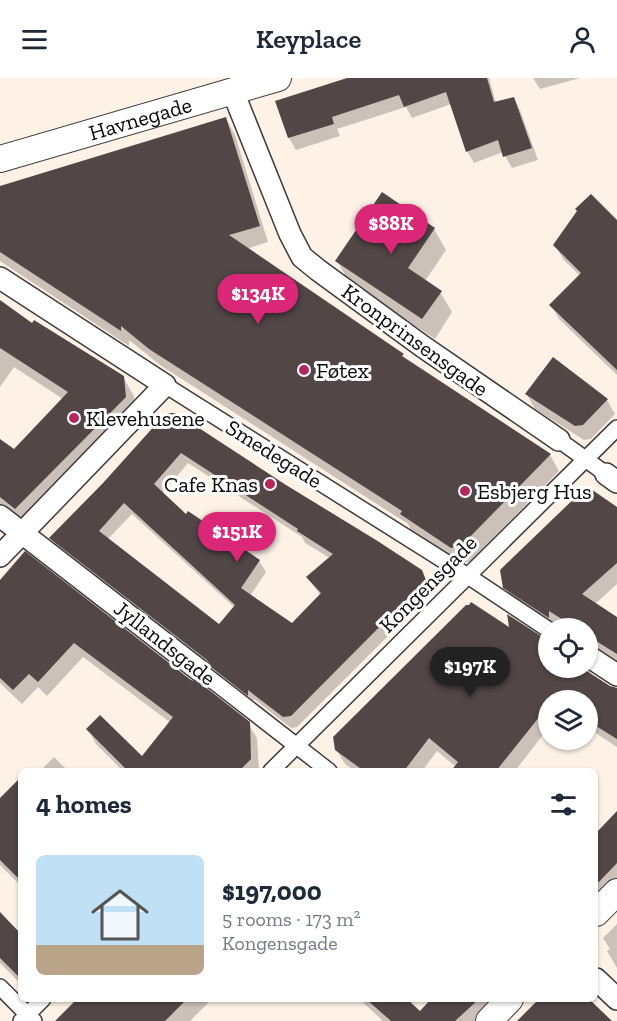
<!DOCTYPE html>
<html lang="en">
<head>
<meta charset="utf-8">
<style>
  body { margin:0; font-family:"Zilla Slab",serif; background:#f6f6f7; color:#1f2937; height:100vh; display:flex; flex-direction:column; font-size:22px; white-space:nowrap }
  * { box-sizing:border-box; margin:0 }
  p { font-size:20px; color:#747a83 }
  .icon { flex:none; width:33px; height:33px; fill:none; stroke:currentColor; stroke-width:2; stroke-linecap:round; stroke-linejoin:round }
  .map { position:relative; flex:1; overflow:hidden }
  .sheet { position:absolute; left:18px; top:690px; width:580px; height:234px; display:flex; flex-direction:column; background:#fff; border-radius:9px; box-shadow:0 2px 4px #0004 }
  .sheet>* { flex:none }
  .tools { position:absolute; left:538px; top:540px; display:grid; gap:12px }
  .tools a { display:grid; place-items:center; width:60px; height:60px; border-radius:50%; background:#fff; box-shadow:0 2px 4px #0004; font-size:30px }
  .price { position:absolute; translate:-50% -51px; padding:0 14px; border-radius:21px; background:#db2777; color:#fff; font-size:20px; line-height:39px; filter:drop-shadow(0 2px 3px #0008) }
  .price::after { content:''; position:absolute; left:50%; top:36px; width:18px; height:14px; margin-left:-9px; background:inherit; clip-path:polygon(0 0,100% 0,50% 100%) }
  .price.current { background:#222; color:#fff }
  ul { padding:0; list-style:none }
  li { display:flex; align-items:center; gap:18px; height:150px; padding:0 18px }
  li+li { border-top:2px solid #e0e1e3 }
  li span { display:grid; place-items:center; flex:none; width:168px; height:120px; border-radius:9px; color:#555 }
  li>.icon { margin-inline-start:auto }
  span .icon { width:72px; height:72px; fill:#fffc; stroke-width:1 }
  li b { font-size:26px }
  h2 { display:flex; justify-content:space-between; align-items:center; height:72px; padding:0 18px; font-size:26px }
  header { display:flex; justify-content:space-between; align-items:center; height:78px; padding:0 18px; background:#fff; font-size:27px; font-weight:600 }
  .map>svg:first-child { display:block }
</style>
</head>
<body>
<header><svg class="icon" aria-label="menu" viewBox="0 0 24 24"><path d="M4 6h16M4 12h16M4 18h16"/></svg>Keyplace<svg class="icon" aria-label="person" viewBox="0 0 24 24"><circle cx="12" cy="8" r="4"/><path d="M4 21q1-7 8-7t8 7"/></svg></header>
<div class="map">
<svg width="617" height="943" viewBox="0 0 617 943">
  <rect width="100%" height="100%" fill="#fef2e7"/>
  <path fill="#0003" fill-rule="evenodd" d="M351,0H489L496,25L514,20L520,32L538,82L512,90L503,74L474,85L467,73L451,26L412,40L406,29L337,51L340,58L296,72L289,60L277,24Z
    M533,0H580L540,11Z
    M226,41L235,57L268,164L246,171L402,278L405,282L550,377L559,393L471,483L461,486L411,452L408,446L160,287L129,262V268L0,183V110Z
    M617,144V297L559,241L551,227L580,198L563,181L555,167Z
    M434,151L446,172L425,203L440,214L452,234L435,261L349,204L337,183Z
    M0,225L33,248L123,299L134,318L136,339L27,449L0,427V363L14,373L63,321L14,289L0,309Z
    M527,317L607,322L615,336L591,361L584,362L535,331Z
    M166,337L421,493L432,514L297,649L291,650L254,621V627L219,601L215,593L58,472L51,460L104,406ZM188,385L302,459L305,465L330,480L308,500L321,518L293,547L250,518L266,494L259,483L188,435L186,438L162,416ZM132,436L235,530L219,548L107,462Z
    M617,431V506L595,526L617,541V589L588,582V550H553L513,524L505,509Z
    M0,504L190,603L248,645L257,660L259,693H123L96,666L88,651L142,680L171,645L83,579L47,618L38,609L22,626L0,605Z
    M511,552L549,563V590H583V591L610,609L617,610V669L588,650V622H549V649L515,693H453L456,689L437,673L422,693H355L345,686L336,671Z
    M54,679L68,693H40Z
    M21,708V808L0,787V722Z
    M613,740L617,743V807L596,829V757Z
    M0,837L21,858V906L0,885Z
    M617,846V890L607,873L610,871L603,860Z
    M79,921H212L190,943H62Z
    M359,921H405L420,935L433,921H506L482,943H381L382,942Z"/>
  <path fill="#524746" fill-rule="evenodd" d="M347,0H487L494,24L514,19L532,70L503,79L498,62L466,74L446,14L404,29L399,17L332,39L334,46L288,60L275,23Z
    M226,39L260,148L229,157L404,276L402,278L551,376L462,467L451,470L400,436L402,433L149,271L121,248V253L0,174V108Z
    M382,114L435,150L408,190L442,213L422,241L335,183Z
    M591,116L617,142V292L549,227L581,195L553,167L577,133L575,131Z
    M0,222L32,245L34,242L124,298L126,319L15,431L0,419V361L14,371L68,314L0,270Z
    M553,279L608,321L583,347L575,348L525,316Z
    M166,335H176L286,407L376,462L422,492L426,502L291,638L283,639L248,612V618L211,589L207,582L49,460L103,405ZM181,375L298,451L297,453L333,476L306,499L321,515L292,545L241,510L260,482L188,433L186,436L154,406ZM124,425L235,527L219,546L99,453Z
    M591,411L617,429V485L582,516L617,539V576L588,558V550H576L549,533V540L503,510L500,492L583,412Z
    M25,473L191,602L199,604L250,644L251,681L239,693H128L86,651L100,637L142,678L173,639L74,565L38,604L29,596L13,612L0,600V502Z
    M471,524L509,549L507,536L544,560L549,562V590H582L610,608L617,610V661L588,643V622H549L548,628L496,693H451L458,684L429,660L404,693H364L335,672L333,659L466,527H469Z
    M21,699V803L0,782V720Z
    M617,733V785L596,807V755Z
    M0,834L21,856V901L0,880Z
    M77,921H187L165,943H55Z
    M366,921H407L420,933L431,921H479L455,943H391Z
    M539,921H589L612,943H517Z"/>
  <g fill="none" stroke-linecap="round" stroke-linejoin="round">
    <g stroke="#3c3c3c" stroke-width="18">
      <path id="pedestrian" d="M165,307L468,498L549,552
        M559,362L606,396
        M199,592L329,693
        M271,693L617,350
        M0,909L34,943
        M21,943L43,921"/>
    </g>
    <g stroke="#3c3c3c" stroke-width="24">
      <path id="minor" d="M233,14L290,156L302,179L318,192L422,268L559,362
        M0,200L165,307L0,478
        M606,396L617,404
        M0,438L199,592
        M588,578L617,597
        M596,901L617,921"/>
    </g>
    <g stroke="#3c3c3c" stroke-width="28">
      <g id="tertiary">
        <path id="s1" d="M0,81L278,0"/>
        <path d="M596,835L617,814"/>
        <path d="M489,943L510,921"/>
      </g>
    </g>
    <use href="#pedestrian" stroke="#fff" stroke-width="15"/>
    <use href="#minor" stroke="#fff" stroke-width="21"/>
    <use href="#tertiary" stroke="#fff" stroke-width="26"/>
  </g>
  <g fill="#b4275a" stroke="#fff" stroke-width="2">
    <circle cx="304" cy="292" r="6"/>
    <circle cx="74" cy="340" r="6"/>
    <circle cx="270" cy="406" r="6"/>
    <circle cx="465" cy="413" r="6"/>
  </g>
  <g text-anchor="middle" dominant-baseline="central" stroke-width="6" stroke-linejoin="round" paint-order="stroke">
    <g font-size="22" fill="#090909" stroke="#fff">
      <text stroke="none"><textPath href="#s1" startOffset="146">Havnegade</textPath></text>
      <text transform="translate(415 262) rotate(36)">Kronprinsensgade</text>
      <text transform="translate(274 376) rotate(32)">Smedegade</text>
      <text transform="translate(428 506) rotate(-45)">Kongensgade</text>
      <text transform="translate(165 565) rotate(38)">Jyllandsgade</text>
    </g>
    <g font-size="22" fill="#090909" stroke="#fff" text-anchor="start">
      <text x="316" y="292">Føtex</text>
      <text x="86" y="340">Klevehusene</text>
      <text x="258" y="406" text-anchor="end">Cafe Knas</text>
      <text x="477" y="413">Esbjerg Hus</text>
    </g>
  </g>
</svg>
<div class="tools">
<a><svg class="icon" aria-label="locate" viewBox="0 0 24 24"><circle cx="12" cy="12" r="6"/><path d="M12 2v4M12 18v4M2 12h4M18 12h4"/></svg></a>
<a><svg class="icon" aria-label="layers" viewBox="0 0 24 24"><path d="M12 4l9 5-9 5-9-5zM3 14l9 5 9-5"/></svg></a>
</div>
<b class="price" style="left:391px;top:177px">$88K</b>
<b class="price" style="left:258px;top:247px">$134K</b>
<b class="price" style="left:237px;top:485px">$151K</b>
<b class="price current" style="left:470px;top:620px">$197K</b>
<section class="sheet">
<h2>4 homes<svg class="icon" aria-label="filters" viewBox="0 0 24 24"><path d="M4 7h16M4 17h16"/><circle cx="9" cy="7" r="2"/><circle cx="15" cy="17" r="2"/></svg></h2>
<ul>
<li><span style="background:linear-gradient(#bfe0f5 75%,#b9a48a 0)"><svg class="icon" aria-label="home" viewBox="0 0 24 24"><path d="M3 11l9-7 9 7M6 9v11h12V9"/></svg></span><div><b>$197,000</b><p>5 rooms · 173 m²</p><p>Kongensgade</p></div></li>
</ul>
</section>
</div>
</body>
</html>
